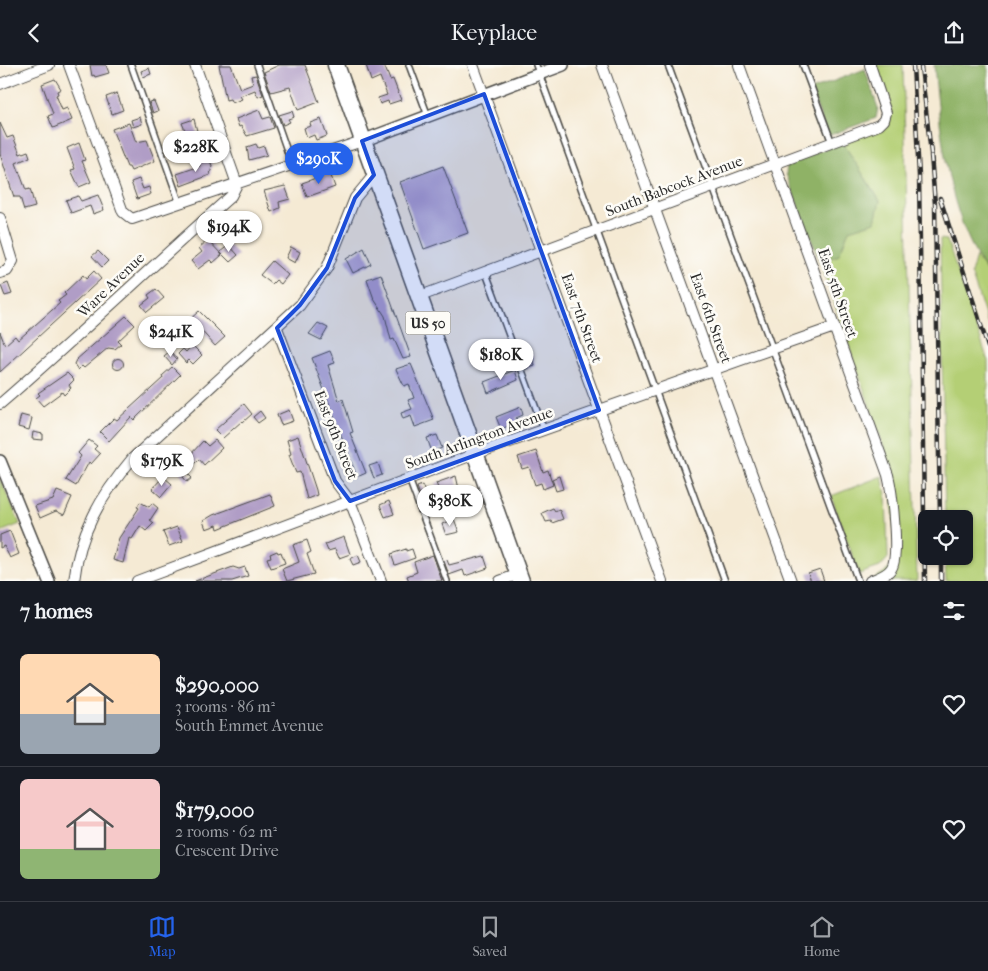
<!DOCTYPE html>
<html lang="en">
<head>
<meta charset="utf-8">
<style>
  body { margin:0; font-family:"IM FELL French Canon",serif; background:#242831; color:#f1f3f6; height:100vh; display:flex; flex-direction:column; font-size:19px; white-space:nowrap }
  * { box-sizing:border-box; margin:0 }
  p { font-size:16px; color:#9ea1a6 }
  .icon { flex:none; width:28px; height:28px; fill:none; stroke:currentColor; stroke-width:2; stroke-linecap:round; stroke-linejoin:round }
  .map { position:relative; height:516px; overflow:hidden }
  .side { display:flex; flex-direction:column; background:#171b24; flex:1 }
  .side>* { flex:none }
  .fabs { position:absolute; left:918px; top:445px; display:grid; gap:10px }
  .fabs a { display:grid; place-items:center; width:55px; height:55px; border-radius:8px; background:#171b24; box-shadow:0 1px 4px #0004; font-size:25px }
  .price { position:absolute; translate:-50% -42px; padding:0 11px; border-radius:18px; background:#fff; color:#222; font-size:16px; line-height:32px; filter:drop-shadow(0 1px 2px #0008) }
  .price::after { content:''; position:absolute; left:50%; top:30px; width:15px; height:11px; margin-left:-8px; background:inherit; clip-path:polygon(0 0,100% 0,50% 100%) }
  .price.selected { background:#2563eb; color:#fff }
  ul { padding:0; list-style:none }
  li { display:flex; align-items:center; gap:15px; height:125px; padding:0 20px }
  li+li { border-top:1px solid #363941 }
  li span { display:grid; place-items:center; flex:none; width:140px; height:100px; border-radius:8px; color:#555 }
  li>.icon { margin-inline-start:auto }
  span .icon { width:60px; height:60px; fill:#fffc; stroke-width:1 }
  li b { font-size:21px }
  h2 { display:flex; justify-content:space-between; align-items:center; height:60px; padding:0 20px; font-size:21px }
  header { display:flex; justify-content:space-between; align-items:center; height:65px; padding:0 20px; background:#171b24; font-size:22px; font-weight:600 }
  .dock { display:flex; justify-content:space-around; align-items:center; height:70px; border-top:1px solid #363941; background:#171b24; font-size:14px; color:#9ea1a6 }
  .dock a { display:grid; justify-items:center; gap:2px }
  .dock .selected { color:#2563eb }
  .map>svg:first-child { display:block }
</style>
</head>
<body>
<header><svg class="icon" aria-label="back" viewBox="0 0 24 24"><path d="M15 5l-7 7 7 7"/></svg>Keyplace<svg class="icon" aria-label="share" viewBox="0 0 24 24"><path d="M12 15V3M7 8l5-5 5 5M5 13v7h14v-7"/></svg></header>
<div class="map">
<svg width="988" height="516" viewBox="0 0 988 516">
  <rect width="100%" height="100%" fill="#fdfcf7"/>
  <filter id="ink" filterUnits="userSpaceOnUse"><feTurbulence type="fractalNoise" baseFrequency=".02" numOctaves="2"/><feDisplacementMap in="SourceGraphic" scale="10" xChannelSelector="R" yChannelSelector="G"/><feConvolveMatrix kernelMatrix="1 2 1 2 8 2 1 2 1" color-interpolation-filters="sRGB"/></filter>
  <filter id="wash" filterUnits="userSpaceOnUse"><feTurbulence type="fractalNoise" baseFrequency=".0096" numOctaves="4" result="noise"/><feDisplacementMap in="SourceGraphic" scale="20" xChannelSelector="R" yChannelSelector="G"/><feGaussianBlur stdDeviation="1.12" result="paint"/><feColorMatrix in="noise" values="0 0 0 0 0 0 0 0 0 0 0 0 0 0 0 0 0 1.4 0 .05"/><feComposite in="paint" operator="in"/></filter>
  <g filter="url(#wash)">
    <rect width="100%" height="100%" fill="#f5ead4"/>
    <path fill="#b4cf75" stroke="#707d50" d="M873,0H903L917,516H871L895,500L892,406L820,197L839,190L848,165L880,136L843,78L888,56Z
      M940,174L947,175L988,296V516H946L945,491H964V454H945Z
      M976,192L988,209V259L971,208Z
      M882,411L886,429L888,493L880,502L859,509L831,431Z
      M0,413L20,459L0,467Z"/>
    <path fill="#8fb266" stroke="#5d6e48" d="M934,0H988V209C947,149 941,71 934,0Z
      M865,4L878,43L876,53L827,71L811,25Z
      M843,78L880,136L875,157L849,165L839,190L820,197L786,109L787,100L792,95Z"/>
    <g id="blocks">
      <path fill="#b09dc6" d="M90,0H106L109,8L95,12L94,10L92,11Z
        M219,0H231L240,24L253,19L251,11L256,10L263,30L258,32L255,25L240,31L242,34L232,38L230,34L226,35Z
        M279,0H305L319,37L298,45L290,22L271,27L264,7Z
        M366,0H384L390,15L393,14L401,35L389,39L388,36L380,39L378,33L387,30L380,12L371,16Z
        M149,3L151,9L143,12L141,6Z
        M55,14L61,24L57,26L58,29L56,30L62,45L67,43L72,55L53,63L48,51L53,49L42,19Z
        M117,28L123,45L112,49L106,32Z
        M154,36L158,46L153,48L149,37Z
        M259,45L263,54L270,52L274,63L247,71L241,61L239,62L236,54Z
        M292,46L294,52L288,54L290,57L283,60L279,50Z
        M140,52L142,59L133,62L131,55Z
        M194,54L198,70L195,71L199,82L186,87L183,77L189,75L182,58Z
        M321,54L327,71L316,75L314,70L307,73L304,63L311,61L310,58Z
        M0,58L7,73L13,71L20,89L28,86L30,92L16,98L26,125L30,124L35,142L24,145L20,132H14L0,89Z
        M129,58L136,77L147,75L155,96L131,106L129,102H127L112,64Z
        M79,78L85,95L82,96L91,117L79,122L71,105L75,104L67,83Z
        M256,79L258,83L264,81L267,90L249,95L247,82Z
        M209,93L212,101L210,110L181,121L177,109L200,101L198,97Z
        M443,101L468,168L424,184L400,117Z
        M330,108L335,122L307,132L302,118Z
        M139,114L143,124L149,122L151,129L137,134L131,117Z
        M285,121L290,134L279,137L280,143L271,147L264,126Z
        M98,130L104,145L93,149L90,141L71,148L66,135L78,131L81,136Z
        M208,175L222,190L213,198L210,195L198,204L191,196L202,187L199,183Z
        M229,180L238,190L230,197L220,187Z
        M291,182L300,187L295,198L286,193Z
        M364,183L371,199L353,208L346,194Z
        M98,186L108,196L102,202L92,191Z
        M272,196L288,210L281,219L276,215L272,219L260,210Z
        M94,206L101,214L0,307V267L5,280L15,271L18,275L60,238L58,236L66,230L64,228L83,210L86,214Z
        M381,209L411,292L403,294L394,274L391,275L385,251L374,234L367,214Z
        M8,218L12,229L5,231L1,221Z
        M156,224L164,233L147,247L141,240L150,233L148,230Z
        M199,246L225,272L215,281L199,263L195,267L187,257Z
        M126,251L135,260L118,276L121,279L115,284L108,283L84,303L82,301L78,305L74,299L76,295Z
        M318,258L328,263L321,275L309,269Z
        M192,280L202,290L193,299L189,295L186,298L178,289L183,284L186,287Z
        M170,286L177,294L172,300L164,291Z
        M330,286L335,298L328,300L335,323L339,336L343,334L353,367L350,368L366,408L357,412L312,293Z
        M532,289L535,301L526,304L522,292Z
        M112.5 299a5.5 5.5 0 1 1 11 0a5.5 5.5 0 1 1-11 0Z
        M411,299L434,355L415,362L411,351L403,354L401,348L412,344L408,335L414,333L409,319L404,321L396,304Z
        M172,302L180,310L134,355L131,352L109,376L100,367L114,353L117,355L163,313L162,311Z
        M515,305L518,315L488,328L484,317Z
        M67,308L74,315L69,320L71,323L64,330L62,327L43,341L36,333L40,330L38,328Z
        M244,339L252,349L243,357L242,356L223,373L215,365Z
        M521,342L523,350L516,353L518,357L501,364L496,352Z
        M289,345L293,356L281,360L277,350Z
        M260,346L265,353L258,358L253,352Z
        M21,350L32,353L29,365L18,362Z
        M33,367L43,369V375L32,374Z
        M437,370L442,383L432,387L427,373Z
        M298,371L316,425L317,430L307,434L300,407L296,408L289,390L291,389L287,375Z
        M89,375L97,381L94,384L100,389L91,399L89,397L76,421L66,415L81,391L78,388Z
        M215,375L222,383L204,400L199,394L186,407L192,413L187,417L177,404L203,376L208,381Z
        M536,386L543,407L548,405L553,420L543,424L541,418L535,420L529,402L522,404L518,392Z
        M378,398L382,410L374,413L369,401Z
        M456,411L459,424L441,431L436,418Z
        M559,411L563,424L556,426L552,414Z
        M165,413L172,419L161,432L152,424L161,414L162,416Z
        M422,420L427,431L421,433L417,422Z
        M57,426L72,432L64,450L56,446L40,453L35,441L53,435Z
        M270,429L275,441L218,464L217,460L206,464L203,456L213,450Z
        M389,436L394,449L385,452L380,440Z
        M140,437L149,442L152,438L158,443L150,455L154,458L146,466L140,461L132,474L129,473L123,498L113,495L119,473L139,443L137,442Z
        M553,443L555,446L559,444L563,454L552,458L551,456L546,457L542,448Z
        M454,454L459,467L446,470L442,459Z
        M177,462L183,476L169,481L163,467Z
        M10,466L19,489L10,493L4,481L0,483V470Z
        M344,472L350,489L339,493L335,484L328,486L325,479Z
        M307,475L311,487L307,489L314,509L287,516L282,504L299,497L293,480Z
        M406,484V486L412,484L415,493L395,500L391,489Z
        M277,486L278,488L281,487L285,498L271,503L267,493L271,492L270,489Z
        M358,490L361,497L353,500L350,494Z
        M433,490L442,516H409L407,511L417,507L414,497Z
        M484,491L488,503L465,511L463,505L449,510L444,496L447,495L449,500Z
        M233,502L239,504L245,502L248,511L232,516H195Z
        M820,504L824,516H811L808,508Z"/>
    </g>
  </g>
  <g filter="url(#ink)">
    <use href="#blocks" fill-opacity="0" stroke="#494844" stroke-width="1"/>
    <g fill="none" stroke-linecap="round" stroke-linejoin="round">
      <g stroke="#494844" stroke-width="8">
        <path id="service" d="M131,0L180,139
          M257,0L292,100
          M409,0L428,51
          M536,0L725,516
          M668,0L858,516
          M803,0L832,78
          M486,208L544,365
          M409,414L447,516"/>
      </g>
      <g stroke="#494844" stroke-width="12">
        <path id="minor" d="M69,0L123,147L132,154L362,76
          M473,0L662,516
          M602,0L791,516
          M739,0L888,410C892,426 900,493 891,504C886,511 877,513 870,516
          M0,19L49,0
          M0,153L13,196L7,206L0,208
          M418,232L879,60L884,55L886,48L870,0
          M277,263L335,416L350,436L381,516
          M0,339C79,271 154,199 231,131L237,119L195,0
          M74,516C79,468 101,431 132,394L300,240L327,203L355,133L374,110
          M137,516L467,392L834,262
          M500,516L519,509"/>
      </g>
      <g stroke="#494844" stroke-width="14">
        <path id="tertiary" d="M362,76L563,0
          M0,396L49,516"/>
      </g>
      <g stroke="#494844" stroke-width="19">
        <path id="trunk" d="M336,0L521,516"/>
      </g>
      <use href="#service" stroke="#fff" stroke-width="5"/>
      <use href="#minor" stroke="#fff" stroke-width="10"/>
      <use href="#tertiary" stroke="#fff" stroke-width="11"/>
      <use href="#trunk" stroke="#fff" stroke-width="16"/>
      <g stroke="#2b2b2b" stroke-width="4.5">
        <path id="rail" d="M913,0L919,111L925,516
          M921,2L932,97
          M931,90L935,139L940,454
          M940,133L988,282
          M941,491V516"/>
      </g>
      <use href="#rail" stroke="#fdfcf7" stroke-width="2.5" stroke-dasharray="8" stroke-linecap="butt"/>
    </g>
  </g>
  <path fill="#1d4ed8" fill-opacity="0.2" stroke="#1d4ed8" stroke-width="4" stroke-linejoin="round" d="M484,29L599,345L350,436L335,416L277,263L300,240L327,203L355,133L374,110L362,76Z"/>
  <g text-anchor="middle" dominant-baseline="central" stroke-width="5" stroke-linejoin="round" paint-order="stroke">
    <rect fill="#fdfcf7" stroke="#6a6a68" stroke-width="1" x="405.5" y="246.5" width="45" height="23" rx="4"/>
    <g font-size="14" font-weight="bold" fill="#2b2b2b">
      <text x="428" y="258">US 50</text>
    </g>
    <g font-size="15" fill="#2b2b2b" stroke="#fdfcf7">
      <text transform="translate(674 121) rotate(-21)">South Babcock Avenue</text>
      <text transform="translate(111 220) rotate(-44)">Ware Avenue</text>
      <text transform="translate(838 228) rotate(71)">East 5th Street</text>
      <text transform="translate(582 253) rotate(70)">East 7th Street</text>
      <text transform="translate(711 253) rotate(70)">East 6th Street</text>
      <text transform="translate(336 370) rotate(68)">East 9th Street</text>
      <text transform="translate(479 373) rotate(-20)">South Arlington Avenue</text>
    </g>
  </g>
</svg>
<div class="fabs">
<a><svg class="icon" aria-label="locate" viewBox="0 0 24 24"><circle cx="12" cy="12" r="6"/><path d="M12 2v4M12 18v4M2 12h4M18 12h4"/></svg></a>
</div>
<b class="price" style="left:196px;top:108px">$228K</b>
<b class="price selected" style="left:319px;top:120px">$290K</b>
<b class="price" style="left:229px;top:188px">$194K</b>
<b class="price" style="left:171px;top:293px">$241K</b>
<b class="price" style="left:501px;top:316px">$180K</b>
<b class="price" style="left:162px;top:422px">$179K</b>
<b class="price" style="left:450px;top:462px">$380K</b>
</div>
<section class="side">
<h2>7 homes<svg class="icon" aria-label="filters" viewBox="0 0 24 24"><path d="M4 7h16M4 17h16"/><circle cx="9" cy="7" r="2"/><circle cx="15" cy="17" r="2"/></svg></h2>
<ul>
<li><span style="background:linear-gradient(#ffd9b3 60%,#9aa5b1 0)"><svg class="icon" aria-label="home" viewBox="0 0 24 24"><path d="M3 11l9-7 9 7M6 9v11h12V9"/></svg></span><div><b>$290,000</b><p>3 rooms · 86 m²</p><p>South Emmet Avenue</p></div><svg class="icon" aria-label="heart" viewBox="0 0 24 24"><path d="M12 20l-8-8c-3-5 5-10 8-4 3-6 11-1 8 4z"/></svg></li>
<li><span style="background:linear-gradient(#f6c9c9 70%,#8fb573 0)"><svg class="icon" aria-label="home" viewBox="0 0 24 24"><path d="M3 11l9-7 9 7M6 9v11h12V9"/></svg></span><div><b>$179,000</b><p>2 rooms · 62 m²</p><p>Crescent Drive</p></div><svg class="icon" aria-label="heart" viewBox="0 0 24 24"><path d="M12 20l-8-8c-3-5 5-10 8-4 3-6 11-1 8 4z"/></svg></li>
</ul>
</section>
<nav class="dock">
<a class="selected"><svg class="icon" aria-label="map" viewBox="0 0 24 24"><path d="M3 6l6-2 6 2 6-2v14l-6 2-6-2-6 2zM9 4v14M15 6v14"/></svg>Map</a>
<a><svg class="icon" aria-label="saved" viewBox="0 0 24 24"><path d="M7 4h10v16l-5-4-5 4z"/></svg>Saved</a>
<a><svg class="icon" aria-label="home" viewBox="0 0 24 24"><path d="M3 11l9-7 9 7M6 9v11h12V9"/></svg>Home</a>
</nav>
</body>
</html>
